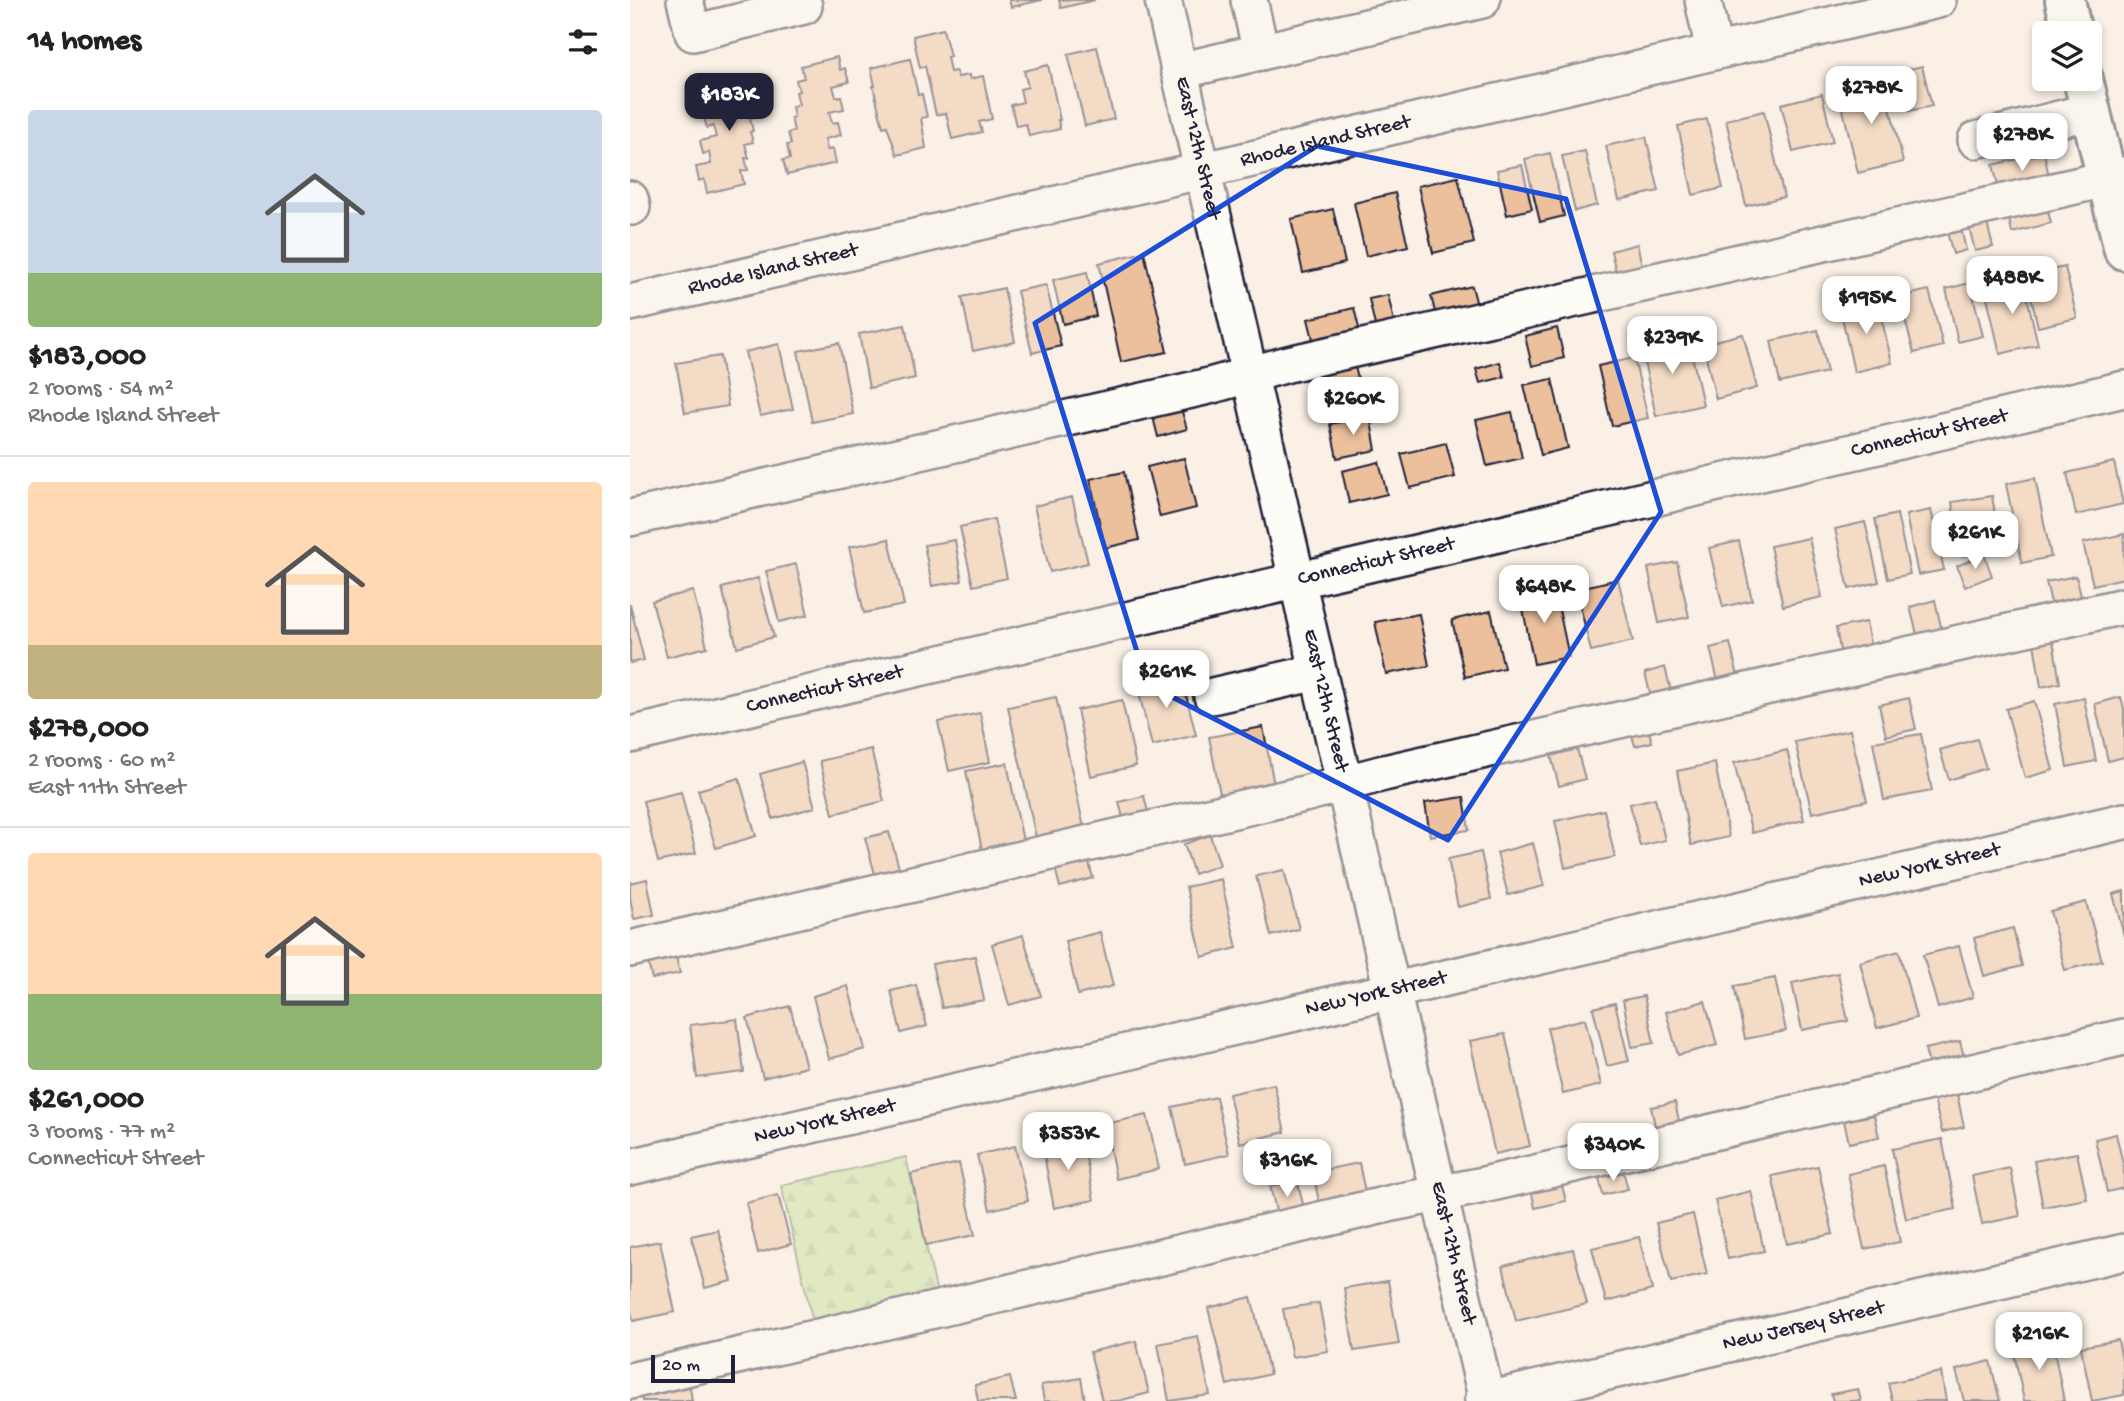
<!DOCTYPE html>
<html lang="en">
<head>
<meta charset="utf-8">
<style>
  body { margin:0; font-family:"Gochi Hand",sans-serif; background:#f6f6f6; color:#222; height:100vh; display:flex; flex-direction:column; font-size:26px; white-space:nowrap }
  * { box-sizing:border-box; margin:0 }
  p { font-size:23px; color:#767676 }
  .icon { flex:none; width:38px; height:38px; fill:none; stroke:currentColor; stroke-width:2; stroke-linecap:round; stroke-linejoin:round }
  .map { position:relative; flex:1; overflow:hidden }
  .sheet { display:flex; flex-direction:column; background:#fff; width:630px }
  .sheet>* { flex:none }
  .controls { position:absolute; left:1402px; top:21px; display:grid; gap:14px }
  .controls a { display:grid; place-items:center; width:70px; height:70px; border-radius:7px; background:#fff; box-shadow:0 4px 10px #0003; font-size:35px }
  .scale { position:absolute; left:21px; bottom:18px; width:84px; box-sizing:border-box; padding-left:7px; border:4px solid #22223b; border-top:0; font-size:19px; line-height:24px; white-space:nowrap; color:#22223b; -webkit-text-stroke:5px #fdfcf7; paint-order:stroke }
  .price { position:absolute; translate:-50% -60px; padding:0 16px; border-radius:14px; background:#fff; color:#222; font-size:23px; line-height:46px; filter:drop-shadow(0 2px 4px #0008) }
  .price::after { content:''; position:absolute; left:50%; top:42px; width:21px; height:16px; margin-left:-10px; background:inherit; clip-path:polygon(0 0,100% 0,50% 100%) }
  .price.on { background:#22223b; color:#fff }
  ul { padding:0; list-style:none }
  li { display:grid; align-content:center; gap:14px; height:371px; padding:0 28px }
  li+li { border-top:2px solid #e0e0e0 }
  li span { display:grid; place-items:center; height:217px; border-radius:7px; color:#555 }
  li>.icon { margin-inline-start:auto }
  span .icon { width:126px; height:126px; fill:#fffc; stroke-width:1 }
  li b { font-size:30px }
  h2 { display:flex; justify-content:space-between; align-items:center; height:84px; padding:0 28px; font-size:30px }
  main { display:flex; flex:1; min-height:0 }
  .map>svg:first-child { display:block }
</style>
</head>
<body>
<main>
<section class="sheet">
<h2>14 homes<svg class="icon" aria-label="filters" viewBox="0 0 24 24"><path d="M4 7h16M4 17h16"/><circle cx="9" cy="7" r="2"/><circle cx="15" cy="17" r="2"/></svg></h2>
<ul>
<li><span style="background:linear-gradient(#c9d6e8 75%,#8fb573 0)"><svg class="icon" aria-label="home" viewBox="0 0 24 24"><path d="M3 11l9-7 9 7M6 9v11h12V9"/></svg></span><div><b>$183,000</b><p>2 rooms · 54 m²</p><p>Rhode Island Street</p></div></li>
<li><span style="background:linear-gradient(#ffd9b3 75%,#c2b280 0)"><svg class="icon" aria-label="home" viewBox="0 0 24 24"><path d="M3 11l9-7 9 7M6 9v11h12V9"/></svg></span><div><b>$278,000</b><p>2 rooms · 60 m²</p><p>East 11th Street</p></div></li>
<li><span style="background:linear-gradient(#ffd9b3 65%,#8fb573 0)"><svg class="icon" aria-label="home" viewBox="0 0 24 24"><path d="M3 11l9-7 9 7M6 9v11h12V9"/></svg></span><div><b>$261,000</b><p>3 rooms · 77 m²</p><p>Connecticut Street</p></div></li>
</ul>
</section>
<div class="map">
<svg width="1494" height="1401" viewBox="0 0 1494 1401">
  <defs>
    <pattern id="forest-firs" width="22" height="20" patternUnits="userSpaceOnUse" patternTransform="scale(1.75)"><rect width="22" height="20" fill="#c0df98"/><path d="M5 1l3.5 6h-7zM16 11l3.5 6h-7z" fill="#a5bf84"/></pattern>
  </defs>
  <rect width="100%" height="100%" fill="#faf0e5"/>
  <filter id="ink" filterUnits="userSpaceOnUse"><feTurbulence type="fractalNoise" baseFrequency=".0143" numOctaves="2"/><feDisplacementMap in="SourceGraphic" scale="14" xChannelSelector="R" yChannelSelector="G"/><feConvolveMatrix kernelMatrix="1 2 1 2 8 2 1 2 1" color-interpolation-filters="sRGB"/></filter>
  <g filter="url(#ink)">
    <path fill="url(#forest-firs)" stroke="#71806a" stroke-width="2" d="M276,1157L309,1302L185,1331L151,1185Z"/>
    <path fill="#edc09d" stroke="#22223b" stroke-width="2" d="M379,0H412L381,7Z
      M429,0H465L431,8Z
      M313,29L320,56L317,57L320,72L326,71L328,77L339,75L340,79L353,76L362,119L349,122L352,132L322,139L316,113L306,115L295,66L290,68L283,36Z
      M467,47L484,119L455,126L438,54Z
      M207,57L210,70L215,68L219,82L203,86L206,97L211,96L214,109L199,112L202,123L208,122L211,135L195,139L197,150L203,149L206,163L157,175L153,160L160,159L157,145L161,144L158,133L164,131L161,118L164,117L162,107L169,105L166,92L169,91L166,80L174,78L171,66Z
      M280,59L288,95L292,94L297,117L291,118L296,148L267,155L257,126L253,127L243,86H245L241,68Z
      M418,65L430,120H428L430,129L399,136L396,124L386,126L381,105L393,102L390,89L398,87L394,71Z
      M1292,66L1302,106L1279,111L1269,72Z
      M127,75L131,89L124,91L127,104L124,105L127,116L120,118L123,131L120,132L123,142L115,144L119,158H115L118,170L111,171L114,184L77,193L74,179L69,181L66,167L81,164L79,152L73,154L70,141L86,137L83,126L77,128L73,114L90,110L87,99L82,100L78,86Z
      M1253,78L1273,162L1228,173L1208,89Z
      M1192,94L1203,142L1163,152L1151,104Z
      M1134,111L1154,197L1116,206L1096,120Z
      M1077,119L1093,188L1063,195L1048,126Z
      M1016,137L1029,191L989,200L976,146Z
      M955,151L967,205L945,211L932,156Z
      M920,153L934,216L910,222L895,159Z
      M1414,153L1420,181L1370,193L1363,165Z
      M892,165L902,209L877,215L867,170Z
      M828,177L844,243L803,253L788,186Z
      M765,193L778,246L736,256L724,203Z
      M1416,204L1421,223L1382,233L1378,214Z
      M703,209L715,263L673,273L661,219Z
      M1357,223L1363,247L1345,251L1339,227Z
      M1331,228L1336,250L1323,254L1317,232Z
      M1007,244L1012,265L986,272L981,251Z
      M514,252L537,352L491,362L469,263Z
      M1435,267L1447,318L1408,327L1396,275Z
      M457,272L466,316L433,324L423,280Z
      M1393,279L1408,345L1370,354L1355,288Z
      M1340,283L1353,336L1328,342L1316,289Z
      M416,285L431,346L402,353L387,291Z
      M842,286L849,313L808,324L801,296Z
      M374,288L385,342L343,351L332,297Z
      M1299,290L1313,346L1284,353L1269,297Z
      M758,295L765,326L746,330L739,299Z
      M1247,299L1262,363L1224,372L1210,308Z
      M724,308L731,336L685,347L678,319Z
      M275,325L285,378L239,388L229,334Z
      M927,328L934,358L902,366L895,336Z
      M1188,330L1197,372L1150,383L1141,341Z
      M1113,334L1127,388L1086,399L1073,344Z
      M1058,337L1073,405L1026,416L1011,348Z
      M209,343L223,414L182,422L168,351Z
      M149,344L163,409L130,416L115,352Z
      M90,356L98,406L55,413L46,363Z
      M1004,358L1018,418L982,426L968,366Z
      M870,362L874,377L850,383L846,369Z
      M725,367L733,398L695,407L687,375Z
      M922,379L938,448L911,455L894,385Z
      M550,405L557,429L528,437L522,413Z
      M882,412L892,458L857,466L846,420Z
      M740,416L746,450L707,458L700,424Z
      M816,443L825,477L780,488L771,454Z
      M554,458L566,508L530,517L517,467Z
      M749,462L757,494L719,503L712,471Z
      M1484,462L1493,504L1446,515L1437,473Z
      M494,472L509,540L475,548L460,479Z
      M1405,478L1421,557L1392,563L1376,484Z
      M1362,496L1371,550L1330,556L1322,502Z
      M442,497L458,563L420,572L404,506Z
      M1301,510L1314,570L1288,575L1276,515Z
      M1267,514L1280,574L1258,579L1245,519Z
      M364,519L377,578L343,586L330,527Z
      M1235,522L1249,582L1219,589L1205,529Z
      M1494,534V578L1463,585L1453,543Z
      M1179,538L1192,597L1153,606L1140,546Z
      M259,539L274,605L234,613L219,547Z
      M325,540L332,581L302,586L294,545Z
      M1109,541L1122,600L1093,607L1079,548Z
      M1354,554L1362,576L1335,587L1327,566Z
      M1047,562L1059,617L1029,623L1018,568Z
      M166,564L178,615L149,622L136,571Z
      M1446,576L1452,600L1422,607L1416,582Z
      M128,578L144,637L107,647L92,588Z
      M988,579L1003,641L961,651L946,589Z
      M924,586L939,657L904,664L890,594Z
      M63,591L77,647L37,657L22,601Z
      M1305,600L1312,631L1288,638L1280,607Z
      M0,604L14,660L0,663Z
      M861,611L874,668L835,677L822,620Z
      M789,614L799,666L756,674L745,622Z
      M1236,622L1242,655L1212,661L1206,628Z
      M1423,640L1430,683L1411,687L1404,643Z
      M1100,643L1108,676L1088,681L1080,648Z
      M1035,667L1042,695L1022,701L1015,673Z
      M551,675L566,735L522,746L507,685Z
      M426,697L454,828L406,838L378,707Z
      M1491,697L1494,709V757L1478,761L1465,704Z
      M1279,698L1286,729L1256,736L1249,705Z
      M1454,698L1466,761L1437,767L1425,704Z
      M492,700L506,766L461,776L447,710Z
      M1404,701L1423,770L1395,778L1376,709Z
      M350,713L360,762L319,771L308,722Z
      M633,727L644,785L590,794L579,737Z
      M1018,728L1022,742L1005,746L1001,732Z
      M1220,730L1237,801L1182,813L1165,742Z
      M1291,734L1302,791L1254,800L1243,742Z
      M1347,739L1356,768L1319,780L1310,750Z
      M241,749L254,801L203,814L190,761Z
      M947,749L955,779L929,786L921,756Z
      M1157,750L1174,820L1122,833L1104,763Z
      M172,762L185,807L143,819L130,774Z
      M377,763L393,841L352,850L336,771Z
      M1085,763L1099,837L1061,845L1047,771Z
      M109,778L126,836L86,848L68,790Z
      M51,792L66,853L28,862L13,801Z
      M514,796L521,824L496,830L489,802Z
      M834,797L839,830L800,836L795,803Z
      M1025,798L1035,840L1010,846L1000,804Z
      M974,810L985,857L935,868L925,821Z
      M259,832L269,868L245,874L235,838Z
      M580,835L590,865L564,874L554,844Z
      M903,843L914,886L878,895L867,853Z
      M851,852L861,899L828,907L818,859Z
      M458,859L463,878L430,887L425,868Z
      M654,870L669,929L641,936L626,876Z
      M17,879L24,915L4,919L0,898V883Z
      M591,879L607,948L572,957L556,887Z
      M1494,891V936L1483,894Z
      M1456,902L1472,961L1435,970L1420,911Z
      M1383,928L1392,966L1354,976L1344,938Z
      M470,932L483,986L448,995L435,941Z
      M393,935L411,996L379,1005L362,944Z
      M1329,946L1343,997L1308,1008L1293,955Z
      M1269,951L1286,1018L1247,1028L1230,962Z
      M345,956L354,1000L312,1008L302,964Z
      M46,957L50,973L22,979L18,963Z
      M1208,973L1218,1021L1172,1030L1162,983Z
      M1145,978L1156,1031L1115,1039L1104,986Z
      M286,985L297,1026L271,1033L261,991Z
      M218,986L235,1049L199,1059L183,996Z
      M1014,996L1024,1043L1002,1047L993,1000Z
      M1075,1001L1087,1045L1048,1055L1036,1012Z
      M985,1003L999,1061L977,1066L963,1008Z
      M160,1006L176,1067L133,1078L117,1018Z
      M107,1019L114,1072L67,1078L60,1025Z
      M955,1019L971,1085L933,1094L917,1028Z
      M875,1034L900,1146L865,1154L840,1041Z
      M1330,1041L1334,1057L1299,1065L1295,1049Z
      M644,1084L655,1132L610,1143L599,1094Z
      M1327,1094L1334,1127L1312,1132L1304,1099Z
      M586,1097L599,1154L555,1164L542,1107Z
      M1045,1102L1050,1126L1026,1131L1021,1107Z
      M517,1115L529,1169L486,1179L475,1124Z
      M1244,1115L1249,1137L1219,1143L1214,1121Z
      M1486,1134L1494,1168V1188L1477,1192L1465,1139Z
      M452,1136L464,1200L424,1208L412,1144Z
      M1312,1139L1326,1209L1276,1219L1262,1149Z
      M385,1146L398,1201L360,1210L347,1155Z
      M1447,1153L1457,1199L1413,1207L1404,1161Z
      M329,1163L345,1235L296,1245L281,1174Z
      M729,1163L736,1197L690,1207L683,1172Z
      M1188,1166L1203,1234L1157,1244L1142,1176Z
      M1254,1166L1270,1242L1234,1249L1218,1174Z
      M1380,1168L1390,1216L1352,1224L1342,1176Z
      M993,1171L998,1189L973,1195L969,1178Z
      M667,1180L675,1212L648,1219L640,1186Z
      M931,1182L936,1201L905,1208L901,1189Z
      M1121,1191L1134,1251L1098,1259L1085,1200Z
      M148,1195L161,1244L128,1253L116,1203Z
      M1063,1214L1077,1274L1041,1282L1026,1223Z
      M88,1230L102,1281L75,1288L61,1236Z
      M1009,1237L1022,1290L976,1302L962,1248Z
      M30,1241L45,1312L3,1321L0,1307V1247Z
      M943,1249L957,1304L886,1321L873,1266Z
      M758,1281L769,1344L724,1351L714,1288Z
      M621,1297L640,1374L597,1385L578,1308Z
      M689,1303L698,1351L662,1357L653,1309Z
      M568,1336L580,1395L539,1401L528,1344Z
      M1422,1340L1434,1401H1394L1383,1348Z
      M1488,1340L1494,1370V1395L1462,1401L1451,1347Z
      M506,1341L519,1393L488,1401H472L460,1352Z
      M1360,1361L1370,1401H1334L1326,1370Z
      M1311,1372L1316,1401H1262L1258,1383Z
      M380,1377L386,1401H348L345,1385Z
      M451,1378L455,1401H414L411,1385Z
      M60,1387L62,1401H12L11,1397Z
      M1228,1389L1231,1401H1203L1201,1394Z"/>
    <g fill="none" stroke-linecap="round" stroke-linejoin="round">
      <g stroke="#22223b" stroke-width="40">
        <g id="minor">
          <path d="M55,0L63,33L174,6L172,0"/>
          <path id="s1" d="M533,0L857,1401"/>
          <path d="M619,0L631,52"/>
          <path d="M1073,0L1084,51"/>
          <path d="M549,71L852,0"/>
          <path d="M1346,140L1461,111"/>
          <path d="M0,199L2,207H0"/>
          <path id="s2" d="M0,303L1308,0"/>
          <path d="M0,518L579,386L658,364L1494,175"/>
          <path d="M582,696L688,672"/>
          <path id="s3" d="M0,735L1494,389"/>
          <path d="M0,949L674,794L754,773L1494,606"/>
          <path id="s4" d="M0,1167L1494,821"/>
          <path d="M0,1381L767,1202L849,1186L1494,1037"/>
          <path id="s5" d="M853,1401L1494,1252"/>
        </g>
      </g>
      <g stroke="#22223b" stroke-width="44">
        <path id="major" d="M1435,0L1442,33
          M1453,79L1494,250"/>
      </g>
      <use href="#minor" stroke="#fdfcf7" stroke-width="35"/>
      <use href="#major" stroke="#fdfcf7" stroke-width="38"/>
    </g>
  </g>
  <path d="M0 0H1494V1401H0ZM687,146L936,199L1031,512L818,840L517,684L405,323Z" fill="#faf0e5" fill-opacity=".55" fill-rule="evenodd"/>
  <path fill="none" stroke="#1d4ed8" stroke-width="5" stroke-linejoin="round" d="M687,146L936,199L1031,512L818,840L517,684L405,323Z"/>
  <g text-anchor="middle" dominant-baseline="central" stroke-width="5" stroke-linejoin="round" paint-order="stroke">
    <g font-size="21" fill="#22223b" stroke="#fdfcf7">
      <text stroke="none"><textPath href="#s2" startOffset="714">Rhode Island Street</textPath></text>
      <text stroke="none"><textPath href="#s1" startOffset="152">East 12th Street</textPath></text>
      <text stroke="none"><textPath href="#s2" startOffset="147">Rhode Island Street</textPath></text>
      <text stroke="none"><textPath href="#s3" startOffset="1334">Connecticut Street</textPath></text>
      <text stroke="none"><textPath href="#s3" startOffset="766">Connecticut Street</textPath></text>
      <text stroke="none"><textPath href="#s3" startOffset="200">Connecticut Street</textPath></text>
      <text stroke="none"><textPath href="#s1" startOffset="719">East 12th Street</textPath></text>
      <text stroke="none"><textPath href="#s4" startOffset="1334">New York Street</textPath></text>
      <text stroke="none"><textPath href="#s4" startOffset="766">New York Street</textPath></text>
      <text stroke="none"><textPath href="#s4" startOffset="200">New York Street</textPath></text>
      <text stroke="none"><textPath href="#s1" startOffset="1286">East 12th Street</textPath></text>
      <text stroke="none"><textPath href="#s5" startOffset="329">New Jersey Street</textPath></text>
    </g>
  </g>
</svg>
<div class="controls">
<a><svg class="icon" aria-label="layers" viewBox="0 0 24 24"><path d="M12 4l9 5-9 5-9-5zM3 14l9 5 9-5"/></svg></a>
</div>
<div class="scale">20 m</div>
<b class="price" style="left:1241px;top:126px">$278K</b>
<b class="price on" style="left:99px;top:133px">$183K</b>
<b class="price" style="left:1392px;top:173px">$278K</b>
<b class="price" style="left:1382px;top:316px">$488K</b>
<b class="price" style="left:1236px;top:336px">$195K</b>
<b class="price" style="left:1042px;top:376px">$239K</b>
<b class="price" style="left:723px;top:437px">$260K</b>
<b class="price" style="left:1345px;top:571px">$261K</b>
<b class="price" style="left:914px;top:625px">$648K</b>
<b class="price" style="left:536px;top:710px">$261K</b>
<b class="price" style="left:438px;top:1172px">$353K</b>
<b class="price" style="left:983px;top:1183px">$340K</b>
<b class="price" style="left:657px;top:1199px">$316K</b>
<b class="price" style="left:1409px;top:1372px">$216K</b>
</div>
</main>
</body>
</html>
